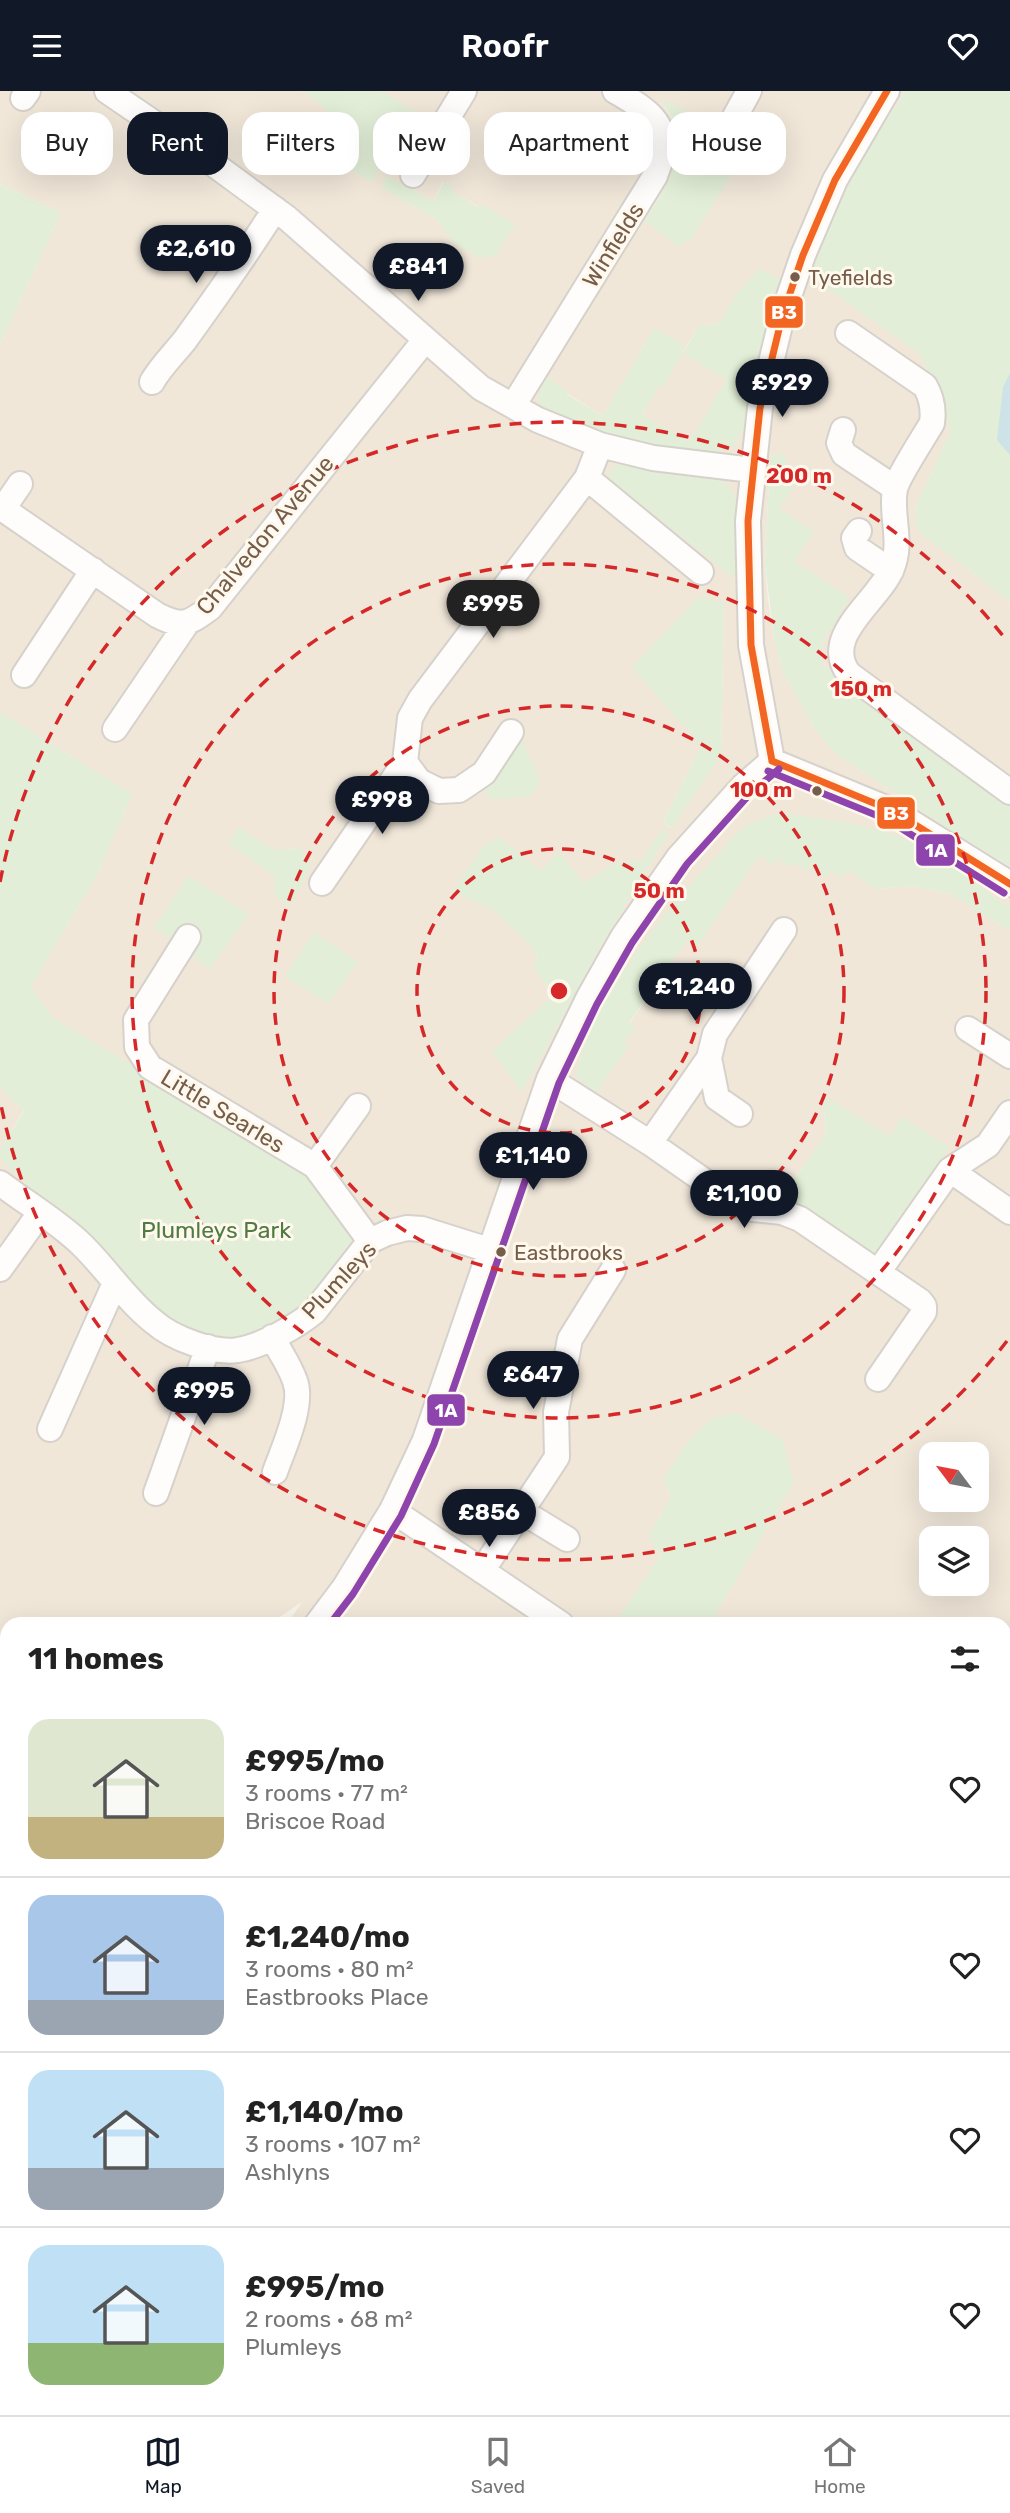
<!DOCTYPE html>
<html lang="en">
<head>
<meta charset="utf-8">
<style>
  body { margin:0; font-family:Rubik,sans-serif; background:#f6f6f6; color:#222; height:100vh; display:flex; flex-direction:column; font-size:26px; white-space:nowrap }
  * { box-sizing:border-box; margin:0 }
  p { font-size:23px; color:#767676 }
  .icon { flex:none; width:38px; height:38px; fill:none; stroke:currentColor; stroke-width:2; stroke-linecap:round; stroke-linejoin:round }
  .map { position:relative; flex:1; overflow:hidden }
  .panel { position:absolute; left:0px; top:1526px; width:1012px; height:798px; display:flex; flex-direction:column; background:#fff; border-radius:21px 21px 0 0; box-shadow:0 7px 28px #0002 }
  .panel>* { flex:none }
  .top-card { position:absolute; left:21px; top:21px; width:970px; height:63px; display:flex; gap:14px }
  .needle { width:46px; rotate:302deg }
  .fabs { position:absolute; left:919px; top:1351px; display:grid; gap:14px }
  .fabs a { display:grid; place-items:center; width:70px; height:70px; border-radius:14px; background:#fff; box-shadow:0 7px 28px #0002; font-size:35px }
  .price { position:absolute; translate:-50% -60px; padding:0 16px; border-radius:24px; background:#111827; color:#fff; font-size:23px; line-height:46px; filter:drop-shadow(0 2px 4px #0008) }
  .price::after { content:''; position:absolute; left:50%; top:42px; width:21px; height:16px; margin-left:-10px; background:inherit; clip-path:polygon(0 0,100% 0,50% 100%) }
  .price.active { background:#222; color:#fff }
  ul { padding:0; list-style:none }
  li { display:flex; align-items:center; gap:21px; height:175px; padding:0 28px }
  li+li { border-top:2px solid #e0e0e0 }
  li span { display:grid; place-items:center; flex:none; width:196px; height:140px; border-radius:21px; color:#555 }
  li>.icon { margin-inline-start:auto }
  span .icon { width:84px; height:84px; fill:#fffc; stroke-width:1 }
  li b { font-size:30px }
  h2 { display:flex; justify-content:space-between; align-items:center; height:84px; padding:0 28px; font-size:30px }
  .tag { padding:0 24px; border-radius:21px; background:#fff; box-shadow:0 7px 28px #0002; font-size:24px; line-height:63px }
  .tag.active { background:#111827; color:#fff }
  header { display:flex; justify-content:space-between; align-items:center; height:91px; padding:0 28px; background:#111827; color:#fff; font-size:32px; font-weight:600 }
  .dock { display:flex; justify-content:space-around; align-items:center; height:98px; border-top:2px solid #e0e0e0; background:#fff; font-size:19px; color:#767676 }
  .dock a { display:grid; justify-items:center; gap:4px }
  .dock .active { color:#111827 }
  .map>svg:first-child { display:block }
</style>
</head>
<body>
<header><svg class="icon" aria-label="menu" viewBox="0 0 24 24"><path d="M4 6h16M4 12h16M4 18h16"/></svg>Roofr<svg class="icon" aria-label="heart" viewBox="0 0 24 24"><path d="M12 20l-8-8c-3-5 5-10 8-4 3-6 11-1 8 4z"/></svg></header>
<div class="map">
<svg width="1010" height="2324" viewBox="0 0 1010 2324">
  <rect width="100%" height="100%" fill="#f7f4ec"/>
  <path fill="#f0e7d9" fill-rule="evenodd" d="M0,0H303L324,17L336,31V57L415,21L382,0H906L858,69L808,183L920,263L951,340L915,417L923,444L1010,511V715L821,572L823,550L832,534L794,470L779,417L783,362L770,366L765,474L768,509L774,546L783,581L815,639L836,663L959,745L1010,775V817L940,767L779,722L673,816L634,866L602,919L579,970L628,955L624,952L629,933L688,847L698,854L759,764L830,779H848L875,798L913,795L951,803L1010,840V1626L1005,1635L1004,1533H710L794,1391L685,1354L663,1389L671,1407L648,1445L661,1464L616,1530L619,1533H287L302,1511L269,1533H7V1553L0,1551V1067L85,1149L220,1028L53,927L31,896L98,782L132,703L0,621V253L61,122L0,93ZM661,10L749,56L645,130L673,81L678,59L677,36ZM388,86L433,110L443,91L451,100L479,116L481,114L515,133L454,152L437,129L382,97ZM738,201L776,211L760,262L747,331L734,355L590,343L547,286L567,300L568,303L603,325L654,237L683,253L680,267L664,294L660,293L642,324L690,350L727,289L683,261L699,235L719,232ZM724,511L721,664L671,737L663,731L701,655ZM663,738L668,743L599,858L522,1000L492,961L554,903L533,876L537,865L529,853L492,817L454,801L483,755L541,780L559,762L584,792L616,772L641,770ZM228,752L276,759L301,757L276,797L274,785ZM823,1005L890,1045L821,1127L782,1105L826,1044ZM931,1363H976V1409H931ZM931,1447H976V1493H931Z
    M0,994L7,1005L24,1019L0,1059Z
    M0,1653L7,1662V1986L0,1991Z
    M1004,1704H1010V1991L1005,1999Z
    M50,2317H159L154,2324H59Z
    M211,2317H791L786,2324H221Z"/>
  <path fill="#e2eed7" d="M303,0H382L416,21L371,91L351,79L336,57V31L324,17Z
    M906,0H1010V511L923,444L917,436L915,417L951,340L920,263L808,184L854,75Z
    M660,9L680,16L749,56L691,149L677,155L645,130C670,87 697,54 660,9Z
    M387,85L433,110L444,91L453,96L452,100L478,116L481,113L515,133L496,165L479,167L454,152L437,129L382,97Z
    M0,93L61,122L0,253Z
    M759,178L783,189L760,262L747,331L734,355L724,361L700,364L590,343L545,322L540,314L538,307L539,300L547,286L567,300L568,304L603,325L654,237L683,253L680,267L664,295L660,294L642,324L690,350L726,289L683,262L699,235L719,232L738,201Z
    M783,362L795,394L779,417L814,441L794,470L850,507L823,550L821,572L1010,715V775L959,745L836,663L815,639L783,581L774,546L765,474L770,366Z
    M616,373L706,384C723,388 732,395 737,412L735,488L607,386Z
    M698,506L724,511L721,664L672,737L663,731L701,655L632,576Z
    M0,621L132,703L98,782L31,896L53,927L315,1083L365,1148L308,1214L237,1255L160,1223L0,1067V1059L24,1020L7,1005L0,994Z
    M518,639L540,689L532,705L492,708L479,695Z
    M779,722C816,727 855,731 891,743C932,756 975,792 1010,817V840L951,803L913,795L875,798L848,779L842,787L831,780L826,786L812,776L808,781L794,771L790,776L777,768L773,774L759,765L698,854L688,848L629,932L635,937L624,952L629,955L596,1002L576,986C588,915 665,819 715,767C724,757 734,744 745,736C754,729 768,726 779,722Z
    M238,736L275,759L301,757L311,772L297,804L289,815L275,805L274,785L228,752Z
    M663,737L668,743L599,858L522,1001L492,961L554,903L533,876L537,865L529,853L492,818L453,801L483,755L499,746L541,780L559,761L584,792L616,772L641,770Z
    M188,785L249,823L209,879L176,851L154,837Z
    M314,841L358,871L328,913L285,885Z
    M823,1004L890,1045L902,1026L949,1056L875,1165L821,1127L782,1105L826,1044Z
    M737,1322L782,1348L794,1391L710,1533H619L615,1531L661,1464L648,1445L671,1407L663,1389L685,1354L713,1326Z
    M0,1551L7,1553V1662L0,1653Z
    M1010,1626V1704H1005V1635Z
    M1010,1991V2324H786L791,2317H1004V1999Z
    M7,1995V2317H50L59,2324H0V2010Z
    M159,2317H211L221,2324H154Z"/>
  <path fill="#cde3e8" d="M1010,282V364L997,349L1003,296Z"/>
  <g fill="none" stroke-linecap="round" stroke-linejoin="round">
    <g stroke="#d6d1ca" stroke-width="28">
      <path id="minor" d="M107,0L208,69L287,127L481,297L538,329L600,354L653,367L752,379
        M23,7L28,0
        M732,31L749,0
        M413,84L464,0
        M848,242L925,295C932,307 934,318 932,332C924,346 898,385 895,398C890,422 903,451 892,477C879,510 820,545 849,583L1010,701
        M152,291C161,275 174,263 185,249C216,206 247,163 275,118
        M513,315L655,85C658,76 663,66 663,57C665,27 637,13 615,0
        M843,339L839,352L844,363L895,397
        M587,387L701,481
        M20,393L3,418L157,524C182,537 188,533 210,517L425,249
        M859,440L854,447L857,457L891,480
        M24,584L93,479
        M115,638L187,532
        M511,641L484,682L459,699L439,700L419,690L405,671L410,627L420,609L587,387L600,354
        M772,670L751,554L748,430L760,317L782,226L803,164L835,89L887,0
        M772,670L893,720L1010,793
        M322,792L405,671
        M188,846L136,929L137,956L150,976L315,1075L370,1150
        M968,938L1010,965
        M709,967L717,1007L740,1023
        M549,988L650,1052L733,1110L753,1118L782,1121L800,1128L920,1210L924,1215V1221L878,1288
        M650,1052L709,967L715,943L784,839
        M315,1075L358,1015
        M950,1079L1010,1121
        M0,1092C26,1112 57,1130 81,1153C107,1178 126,1209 154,1231C172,1247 214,1263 238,1259C260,1256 297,1235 314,1221L370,1150L387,1142L407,1137L422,1138L489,1159
        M0,1178L40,1122
        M879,1180L950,1079L988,1054L1010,1022
        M272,1246C280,1261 290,1275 295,1290C304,1314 283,1358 275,1381
        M50,1338L115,1192
        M156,1402L208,1256
        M392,1419L561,1533
        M521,1420L567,1448
        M482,1480L557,1366L556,1321L570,1248L613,1179
        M317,1533L344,1497L392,1419L425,1349L549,988L588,908L623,846L679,766L743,695L772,670
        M0,1664L7,1672
        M0,1779L7,1772
        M0,1979L7,1966
        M469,2317L479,2324
        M558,2324L563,2317"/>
    </g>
    <use href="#minor" stroke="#fefdfc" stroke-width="24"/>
    <g stroke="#fff9ed" stroke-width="12">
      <path id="bus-1" d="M772,670L751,554L748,430L760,317L782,226L803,164L835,89L887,0
        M772,670L893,720L1010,793"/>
    </g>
    <g stroke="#fff9ed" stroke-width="12">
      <path id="bus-2" d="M768,680L888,729L1004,802
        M330,1533L353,1503L401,1425L434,1353L559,992L597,913L632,852L687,773L750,703L779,678"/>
    </g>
    <use href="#bus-1" stroke="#f26522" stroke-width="7"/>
    <use href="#bus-2" stroke="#8e44ad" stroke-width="7"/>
  </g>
  <g fill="none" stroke="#d62828" stroke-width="3.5" stroke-dasharray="12 9">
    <circle cx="559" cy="900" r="142"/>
    <circle cx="559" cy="900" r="285"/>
    <circle cx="559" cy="900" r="427"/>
    <path d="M1007 1250A569 569 0 0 1 0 1009M0 791A569 569 0 0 1 1007 550"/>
  </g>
  <g fill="#765d4b" stroke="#fff9ed" stroke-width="2.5">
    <circle cx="795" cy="186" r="6"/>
    <circle cx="817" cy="700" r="6"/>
    <circle cx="501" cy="1161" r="6"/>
  </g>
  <g text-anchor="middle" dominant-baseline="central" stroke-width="6" stroke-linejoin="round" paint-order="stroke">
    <g font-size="21" fill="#765d4b" stroke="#fff9ed" text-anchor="start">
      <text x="808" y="186">Tyefields</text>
      <text x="514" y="1161">Eastbrooks</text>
    </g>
    <g font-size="23" fill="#765d4b" stroke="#fff9ed">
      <text transform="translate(613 154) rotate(-58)">Winfields</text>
      <text transform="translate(265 444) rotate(-50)">Chalvedon Avenue</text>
      <text transform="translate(223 1020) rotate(31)">Little Searles</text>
      <text transform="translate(339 1189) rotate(-47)">Plumleys</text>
    </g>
    <g font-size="23" fill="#507b43" stroke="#fff9ed">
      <text x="216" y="1139">Plumleys Park</text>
    </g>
  </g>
  <circle cx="559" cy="900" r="10" fill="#d62828" stroke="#fff9ed" stroke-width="3.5"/>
  <g font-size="21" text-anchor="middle" font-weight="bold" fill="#d62828" stroke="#fff9ed" stroke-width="6" stroke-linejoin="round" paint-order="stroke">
    <text x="799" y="392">200 m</text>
    <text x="861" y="605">150 m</text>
    <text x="761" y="706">100 m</text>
    <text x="659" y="807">50 m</text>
  </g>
  <g stroke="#fff9ed" stroke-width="2.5">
    <rect x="764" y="204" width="40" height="34" rx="7" fill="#f26522"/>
    <rect x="876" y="705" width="40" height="34" rx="7" fill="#f26522"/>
    <rect x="915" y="742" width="41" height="34" rx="7" fill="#8e44ad"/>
    <rect x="426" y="1302" width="40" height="34" rx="7" fill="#8e44ad"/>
  </g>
  <g font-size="19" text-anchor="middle" font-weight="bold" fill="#fff">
    <text x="784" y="228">B3</text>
    <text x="896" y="729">B3</text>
    <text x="936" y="766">1A</text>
    <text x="446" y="1326">1A</text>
  </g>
</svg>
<div class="fabs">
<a><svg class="needle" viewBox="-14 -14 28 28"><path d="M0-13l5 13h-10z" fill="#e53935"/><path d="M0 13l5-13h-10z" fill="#767676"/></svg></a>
<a><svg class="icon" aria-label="layers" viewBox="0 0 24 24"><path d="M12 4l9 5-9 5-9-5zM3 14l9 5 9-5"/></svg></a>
</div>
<b class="price" style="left:196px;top:194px">£2,610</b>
<b class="price" style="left:418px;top:212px">£841</b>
<b class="price" style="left:782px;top:328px">£929</b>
<b class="price active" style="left:493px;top:549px">£995</b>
<b class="price" style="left:382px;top:745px">£998</b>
<b class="price" style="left:695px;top:932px">£1,240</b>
<b class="price" style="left:533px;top:1101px">£1,140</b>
<b class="price" style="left:744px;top:1139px">£1,100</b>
<b class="price" style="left:533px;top:1320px">£647</b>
<b class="price" style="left:204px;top:1336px">£995</b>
<b class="price" style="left:489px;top:1458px">£856</b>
<div class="top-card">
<a class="tag">Buy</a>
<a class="tag active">Rent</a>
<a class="tag">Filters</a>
<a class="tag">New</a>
<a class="tag">Apartment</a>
<a class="tag">House</a>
</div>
<section class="panel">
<h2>11 homes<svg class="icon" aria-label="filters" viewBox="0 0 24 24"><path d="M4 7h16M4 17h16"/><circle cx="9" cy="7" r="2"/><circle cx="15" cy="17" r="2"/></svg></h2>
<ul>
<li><span style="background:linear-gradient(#dfe7d0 70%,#c2b280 0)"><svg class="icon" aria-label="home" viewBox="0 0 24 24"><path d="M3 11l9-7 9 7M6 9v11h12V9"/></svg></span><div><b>£995/mo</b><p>3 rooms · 77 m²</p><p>Briscoe Road</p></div><svg class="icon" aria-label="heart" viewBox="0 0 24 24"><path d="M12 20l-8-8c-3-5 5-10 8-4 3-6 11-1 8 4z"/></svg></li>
<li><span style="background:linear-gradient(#a9c7e8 75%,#9aa5b1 0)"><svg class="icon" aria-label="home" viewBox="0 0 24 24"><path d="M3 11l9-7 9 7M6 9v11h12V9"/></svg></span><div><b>£1,240/mo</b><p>3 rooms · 80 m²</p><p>Eastbrooks Place</p></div><svg class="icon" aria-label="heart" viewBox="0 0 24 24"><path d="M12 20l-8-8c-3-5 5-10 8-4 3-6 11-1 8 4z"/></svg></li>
<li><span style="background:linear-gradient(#bfe0f5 70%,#9aa5b1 0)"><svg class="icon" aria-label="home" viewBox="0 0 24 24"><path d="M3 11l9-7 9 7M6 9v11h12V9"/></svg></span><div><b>£1,140/mo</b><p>3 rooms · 107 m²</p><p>Ashlyns</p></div><svg class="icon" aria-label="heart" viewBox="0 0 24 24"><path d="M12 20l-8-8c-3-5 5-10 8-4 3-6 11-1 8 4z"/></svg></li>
<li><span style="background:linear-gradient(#bfe0f5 70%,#8fb573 0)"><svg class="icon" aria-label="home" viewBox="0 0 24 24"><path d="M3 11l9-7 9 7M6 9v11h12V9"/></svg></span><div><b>£995/mo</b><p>2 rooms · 68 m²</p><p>Plumleys</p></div><svg class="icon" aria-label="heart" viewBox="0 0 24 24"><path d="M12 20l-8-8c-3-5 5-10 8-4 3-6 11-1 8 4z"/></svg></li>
</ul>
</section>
</div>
<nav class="dock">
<a class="active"><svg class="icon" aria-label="map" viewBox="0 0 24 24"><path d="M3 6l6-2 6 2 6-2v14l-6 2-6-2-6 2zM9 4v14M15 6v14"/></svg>Map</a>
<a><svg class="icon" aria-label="saved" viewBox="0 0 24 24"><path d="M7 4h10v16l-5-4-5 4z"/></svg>Saved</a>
<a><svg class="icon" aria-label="home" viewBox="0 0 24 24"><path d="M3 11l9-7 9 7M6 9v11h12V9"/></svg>Home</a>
</nav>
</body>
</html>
